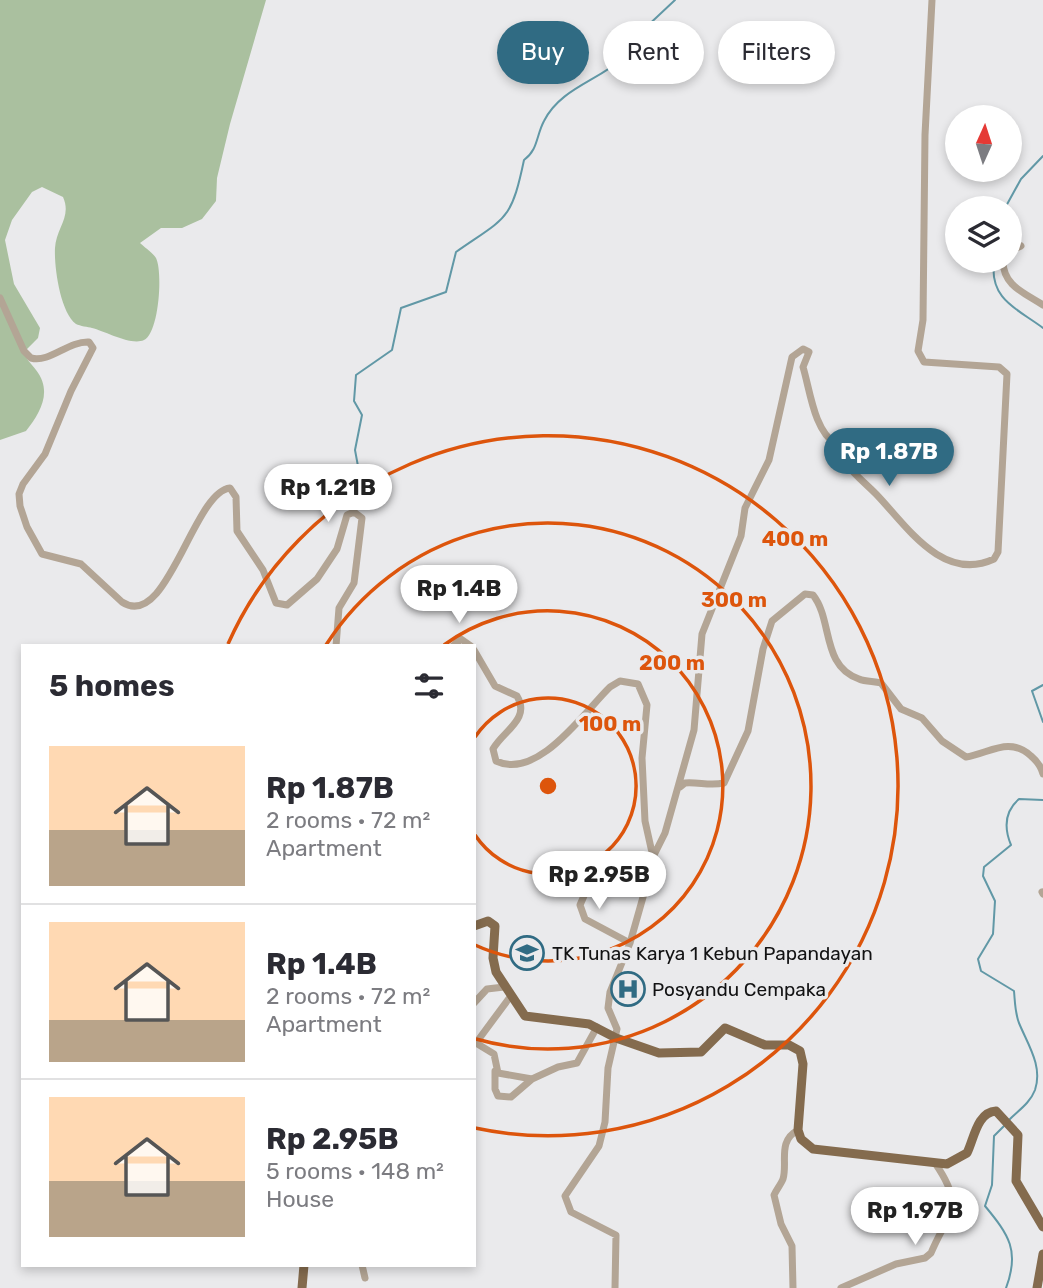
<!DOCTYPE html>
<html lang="en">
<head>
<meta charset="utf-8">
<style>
  body { margin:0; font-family:Rubik,sans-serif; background:#f2f2f3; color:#2b2b33; height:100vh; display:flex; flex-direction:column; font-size:26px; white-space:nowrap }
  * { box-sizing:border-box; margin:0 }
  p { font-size:23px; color:#7c7c81 }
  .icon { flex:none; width:38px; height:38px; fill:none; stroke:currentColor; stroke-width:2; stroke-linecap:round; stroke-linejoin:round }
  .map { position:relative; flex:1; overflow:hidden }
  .sheet { position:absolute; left:21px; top:644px; width:455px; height:623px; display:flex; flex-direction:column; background:#fff; border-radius:0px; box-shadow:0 4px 10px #0003 }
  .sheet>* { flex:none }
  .guide { position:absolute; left:497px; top:21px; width:441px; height:63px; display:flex; gap:14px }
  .needle { width:46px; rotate:3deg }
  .controls { position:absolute; left:945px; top:105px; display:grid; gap:14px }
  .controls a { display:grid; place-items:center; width:77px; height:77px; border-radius:50%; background:#fff; box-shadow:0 4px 10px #0003; font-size:35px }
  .price { position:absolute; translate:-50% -60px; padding:0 16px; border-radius:24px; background:#fff; color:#222; font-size:23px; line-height:46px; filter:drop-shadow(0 2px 4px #0008) }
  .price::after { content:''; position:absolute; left:50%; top:42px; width:21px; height:16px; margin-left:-10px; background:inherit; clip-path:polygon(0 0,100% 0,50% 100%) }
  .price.on { background:#306b83; color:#fff }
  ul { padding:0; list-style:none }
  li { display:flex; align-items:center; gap:21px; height:175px; padding:0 28px }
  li+li { border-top:2px solid #e1e1e2 }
  li span { display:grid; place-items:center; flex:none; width:196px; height:140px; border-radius:0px; color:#555 }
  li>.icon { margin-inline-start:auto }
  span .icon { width:84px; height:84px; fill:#fffc; stroke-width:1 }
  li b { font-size:30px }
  h2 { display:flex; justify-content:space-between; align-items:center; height:84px; padding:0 28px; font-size:30px }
  .pill { padding:0 24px; border-radius:32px; background:#fff; box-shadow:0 4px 10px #0003; font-size:24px; line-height:63px }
  .pill.on { background:#306b83; color:#fff }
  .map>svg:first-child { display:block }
</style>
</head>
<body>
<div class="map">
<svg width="1043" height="1288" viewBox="0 0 1043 1288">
  <rect width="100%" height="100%" fill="#eaeaec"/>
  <path fill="#aac09f" d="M0,0H266L230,124L217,178L216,201L202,219L182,228H161L140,243C144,247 153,253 156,258C163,272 159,333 144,340C131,346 105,331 92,328C88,327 80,326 76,324C60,312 54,266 55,248C56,228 72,217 63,197L42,187L32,192L12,220L5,240L14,284L40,328L38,338L25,351C25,359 31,363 36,370C53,392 40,413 26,431L0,440Z"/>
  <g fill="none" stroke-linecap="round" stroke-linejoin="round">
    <path stroke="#6198a6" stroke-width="2" d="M1005,208L1021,179L1043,156
      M1010,220V241
      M994,261C989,300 1018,309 1043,328
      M360,498V477L355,450L362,415L354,401L356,375L392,350L401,308L446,292L456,252C506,217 511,222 524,160C538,150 536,136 544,121C560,89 597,81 622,59L625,47L675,0
      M1043,685L1032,691L1043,722
      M1010,1119C1019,1110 1030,1103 1035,1090C1043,1066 1028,1045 1019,1023C1015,1013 1015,1002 1014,991L981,971L978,959L993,934L995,901L983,876L984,867L1011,845C1004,828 1004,812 1019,799L1043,800
      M1004,1126L994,1136L992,1185L985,1206C1009,1235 1020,1251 1006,1288"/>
    <path stroke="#b3a595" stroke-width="7" d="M1010,251L1021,246
      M1003,261C1003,286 1025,293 1043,305
      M0,298L24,351L31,358C50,363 68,341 89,342L93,348L71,391L45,454L23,484L19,494L20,506L27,527L42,554L81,564L122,602C167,632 193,492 230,488L236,497L237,531L263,570L276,603L287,605L317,579L337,549L347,515L354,512L362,518L354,583L339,608L336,646
      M453,646L461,639L471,646
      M474,650L495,686L517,696C531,719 503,731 493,749L496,761C538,781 585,711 610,687L620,681L638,684L647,705L642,758L645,821L653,857L651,869L630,943L610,992L608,1008L617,1029L608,1068L605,1122L599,1146L565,1196L571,1212L616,1235L615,1288
      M680,787L685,783C699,782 710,786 724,783L748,731L763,649L772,621L805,594L813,595C833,620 821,666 859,679C866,682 874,681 881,683L901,709L922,718L942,741L966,757C990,753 1009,736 1031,756C1037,761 1041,766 1043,774
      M653,857L665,833L694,730L702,634L741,536L745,508L769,460L792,357L803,349L809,352L803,367C810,390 814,431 836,444C844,467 859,477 876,494C906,525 942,583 994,559L998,552L1007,374L999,367L924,362L918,351L923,320L925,135L932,0
      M1042,892L1043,894
      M630,943L585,919L580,905L598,864L605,859L623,865L647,879
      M510,997L476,1043L494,1054L498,1073L532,1079L558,1067L577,1063L597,1027
      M474,1003L487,989L504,987
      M495,1071V1089L498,1096L511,1097L532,1079
      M362,1265L365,1278
      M793,1288L792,1246L781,1224L774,1195C777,1189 781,1184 783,1179C788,1163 777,1141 798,1130
      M841,1288L896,1264L925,1258L931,1253C948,1212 966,1208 935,1163"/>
    <path stroke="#846b4e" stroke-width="9" d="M474,926L488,921L495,926L493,958L496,972L525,1016L589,1024L616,1038L659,1053L701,1052L725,1028L765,1045H789L800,1051L803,1064L798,1130L801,1139L813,1149L947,1164L967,1153C974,1139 977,1112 996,1111L1018,1135L1016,1181L1043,1227
      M302,1288L304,1265
      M1037,1288L1043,1254"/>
  </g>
  <g fill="none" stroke="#dd550c" stroke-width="3.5">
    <path d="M475 737A88 88 0 1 1 475 835"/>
    <path d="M444 645A175 175 0 1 1 475 945"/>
    <path d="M326 645A263 263 0 1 1 476 1039"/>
    <path d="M228 644A350 350 0 1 1 475 1128"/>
  </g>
  <defs>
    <g id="school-ring" transform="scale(1.75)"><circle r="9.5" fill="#eaeaec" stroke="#306b83" stroke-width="1.5"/><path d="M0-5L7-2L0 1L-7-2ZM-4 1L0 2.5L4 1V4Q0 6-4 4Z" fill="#306b83"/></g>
    <g id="hospital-ring" transform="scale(1.75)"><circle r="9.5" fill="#eaeaec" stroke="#306b83" stroke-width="1.5"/><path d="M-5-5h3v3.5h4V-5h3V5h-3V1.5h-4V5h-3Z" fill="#306b83"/></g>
  </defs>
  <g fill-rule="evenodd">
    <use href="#school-ring" x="527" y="953"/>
    <use href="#hospital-ring" x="628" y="989"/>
  </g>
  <g text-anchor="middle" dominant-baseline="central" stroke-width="7" stroke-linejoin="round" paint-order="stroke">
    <g font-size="19" fill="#121213" stroke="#eaeaec" text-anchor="start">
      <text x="552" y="953">TK Tunas Karya 1 Kebun Papandayan</text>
      <text x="652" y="989">Posyandu Cempaka</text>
    </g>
  </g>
  <circle cx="548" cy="786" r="10" fill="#dd550c" stroke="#eaeaec" stroke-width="3.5"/>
  <g font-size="21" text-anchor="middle" font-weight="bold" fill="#dd550c" stroke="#eaeaec" stroke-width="7" stroke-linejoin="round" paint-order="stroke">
    <text x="795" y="546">400 m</text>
    <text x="734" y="607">300 m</text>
    <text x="672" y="670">200 m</text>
    <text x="610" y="731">100 m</text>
  </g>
</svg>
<div class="controls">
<a><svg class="needle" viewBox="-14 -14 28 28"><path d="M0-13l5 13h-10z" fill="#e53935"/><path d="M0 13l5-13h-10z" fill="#7c7c81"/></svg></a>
<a><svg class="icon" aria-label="layers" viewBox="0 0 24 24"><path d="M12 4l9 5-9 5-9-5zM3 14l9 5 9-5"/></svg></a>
</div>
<b class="price on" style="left:889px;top:488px">Rp 1.87B</b>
<b class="price" style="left:328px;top:524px">Rp 1.21B</b>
<b class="price" style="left:459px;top:625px">Rp 1.4B</b>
<b class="price" style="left:599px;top:911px">Rp 2.95B</b>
<b class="price" style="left:915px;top:1247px">Rp 1.97B</b>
<div class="guide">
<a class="pill on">Buy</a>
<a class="pill">Rent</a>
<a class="pill">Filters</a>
</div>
<section class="sheet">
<h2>5 homes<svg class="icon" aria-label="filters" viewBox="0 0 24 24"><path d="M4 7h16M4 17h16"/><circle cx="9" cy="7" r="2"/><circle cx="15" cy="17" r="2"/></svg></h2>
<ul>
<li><span style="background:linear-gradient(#ffd9b3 60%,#b9a48a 0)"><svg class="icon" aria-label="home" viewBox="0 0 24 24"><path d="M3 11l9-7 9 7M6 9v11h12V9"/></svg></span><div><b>Rp 1.87B</b><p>2 rooms · 72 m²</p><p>Apartment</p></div></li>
<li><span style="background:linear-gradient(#ffd9b3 70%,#b9a48a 0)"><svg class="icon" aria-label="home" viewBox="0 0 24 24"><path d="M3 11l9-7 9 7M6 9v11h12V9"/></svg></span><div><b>Rp 1.4B</b><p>2 rooms · 72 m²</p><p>Apartment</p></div></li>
<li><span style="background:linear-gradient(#ffd9b3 60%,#b9a48a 0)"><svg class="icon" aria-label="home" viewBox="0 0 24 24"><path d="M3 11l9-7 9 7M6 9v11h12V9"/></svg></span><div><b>Rp 2.95B</b><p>5 rooms · 148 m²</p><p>House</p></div></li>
</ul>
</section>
</div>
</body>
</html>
